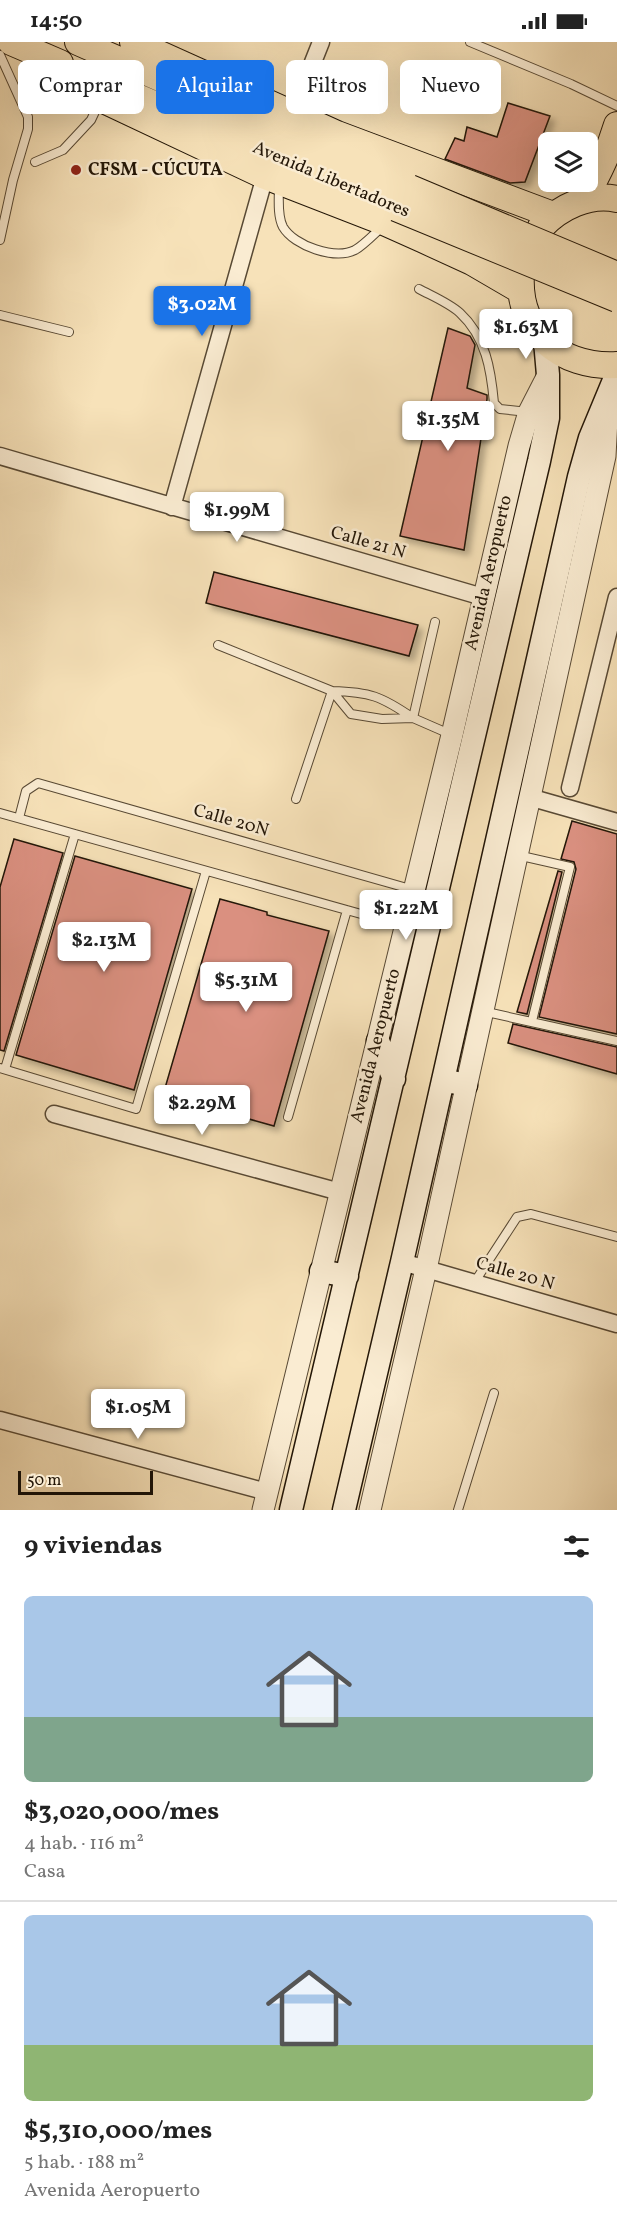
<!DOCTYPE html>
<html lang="es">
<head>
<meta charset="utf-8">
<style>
  body { margin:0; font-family:Vollkorn,serif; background:#f2f2f2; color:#222; height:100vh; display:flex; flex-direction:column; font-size:22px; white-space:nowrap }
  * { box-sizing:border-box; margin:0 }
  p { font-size:20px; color:#767676 }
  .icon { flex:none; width:33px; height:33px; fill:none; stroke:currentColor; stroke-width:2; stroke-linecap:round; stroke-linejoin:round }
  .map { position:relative; height:1468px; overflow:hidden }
  .sheet { display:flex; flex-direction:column; background:#fff; flex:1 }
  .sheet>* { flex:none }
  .banner { position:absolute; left:18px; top:18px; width:582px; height:54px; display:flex; gap:12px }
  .fabs { position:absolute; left:538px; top:90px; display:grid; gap:12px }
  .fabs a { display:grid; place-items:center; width:60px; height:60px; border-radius:9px; background:#fff; box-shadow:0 6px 24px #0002; font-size:30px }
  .scale { position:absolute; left:18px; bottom:15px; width:135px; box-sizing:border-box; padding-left:6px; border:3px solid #231607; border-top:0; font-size:16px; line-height:21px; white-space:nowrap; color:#231607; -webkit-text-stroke:4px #faecd2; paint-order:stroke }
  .price { position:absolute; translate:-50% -51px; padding:0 14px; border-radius:6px; background:#fff; color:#222; font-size:20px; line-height:39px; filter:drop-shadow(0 2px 3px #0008) }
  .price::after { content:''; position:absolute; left:50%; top:36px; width:18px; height:14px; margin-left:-9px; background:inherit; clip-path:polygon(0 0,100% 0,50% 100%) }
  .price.on { background:#1a73e8; color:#fff }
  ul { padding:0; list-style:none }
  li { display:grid; align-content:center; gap:12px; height:318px; padding:0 24px }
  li+li { border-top:2px solid #e0e0e0 }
  li span { display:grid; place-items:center; height:186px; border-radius:9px; color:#555 }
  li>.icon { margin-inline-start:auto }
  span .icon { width:108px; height:108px; fill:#fffc; stroke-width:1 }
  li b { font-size:26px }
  h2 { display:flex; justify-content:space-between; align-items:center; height:72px; padding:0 24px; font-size:26px }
  .pill { padding:0 21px; border-radius:9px; background:#fff; box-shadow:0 6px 24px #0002; font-size:21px; line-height:54px }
  .pill.on { background:#1a73e8; color:#fff }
  .status { display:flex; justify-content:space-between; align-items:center; height:42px; padding:0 30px; background:#fff; direction:ltr }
  .status svg { height:16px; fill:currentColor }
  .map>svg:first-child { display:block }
</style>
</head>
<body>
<div class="status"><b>14:50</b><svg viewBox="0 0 49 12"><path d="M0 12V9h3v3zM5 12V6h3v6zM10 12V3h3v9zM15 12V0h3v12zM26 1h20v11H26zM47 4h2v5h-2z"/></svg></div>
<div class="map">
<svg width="617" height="1468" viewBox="0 0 617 1468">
  <defs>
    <filter id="shadow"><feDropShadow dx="5" dy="5" stdDeviation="3" flood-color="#0004"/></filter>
  </defs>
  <rect width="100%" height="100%" fill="#f7e2b9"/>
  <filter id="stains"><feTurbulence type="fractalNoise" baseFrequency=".00333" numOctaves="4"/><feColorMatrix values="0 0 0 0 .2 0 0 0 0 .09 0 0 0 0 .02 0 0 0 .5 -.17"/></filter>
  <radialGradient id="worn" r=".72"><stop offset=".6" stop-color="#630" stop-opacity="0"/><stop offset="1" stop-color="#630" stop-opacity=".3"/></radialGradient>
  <path fill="#da9080" stroke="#231607" stroke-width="1.5" filter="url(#shadow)" d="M508,61L550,74L525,140L510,141L445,117L455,96L464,99L467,85L497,95Z
    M448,286L470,294L475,303L467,346L487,353V357L464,508L400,494Z
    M214,530L418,583L409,614L206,561Z
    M572,779L617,792V992L539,975L576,827L574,820L561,817Z
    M14,797L63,811L4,1009L0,1008V845Z
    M75,814L192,847L134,1048L16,1013Z
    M558,829L562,830L527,972L517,970Z
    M220,857L267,870V873L329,889L274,1084L163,1053Z
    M513,982L617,1005V1032L508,1001Z"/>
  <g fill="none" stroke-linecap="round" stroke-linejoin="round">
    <g stroke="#584934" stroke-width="10">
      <path id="service" d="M470,0L571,42L617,64
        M0,13L28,75V87L13,138L0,198
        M35,120L63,108L91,78L100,59
        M279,143C279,155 277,174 283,185C294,204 335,218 355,208C365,202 375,191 384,183
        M419,247C432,254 449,261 460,271C486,295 491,328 494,361L500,367L528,370
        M0,273L69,290
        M218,603L332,649L351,672L382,677L413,676L452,693
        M296,757L332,649C370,650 381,654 413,676L435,580
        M0,771L404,884
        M19,776L26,749L38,741L414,848
        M517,813L570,825L532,979
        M482,969L617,999
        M0,1026L136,1067L206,829
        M5,1027L75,792
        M288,1075L347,868
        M474,1241L517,1175L531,1172L617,1195
        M458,1468L494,1351"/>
    </g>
    <g stroke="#584934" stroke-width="19">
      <path id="minor" d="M292,73L321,0
        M0,414L483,555
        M172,465L265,134
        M570,746L617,555
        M529,755L617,780
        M54,1072L340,1150
        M402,1220L617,1282
        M0,1378L267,1450"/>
    </g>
    <g stroke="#584934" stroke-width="23">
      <path id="tertiary" d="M263,1468L452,693L519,404L529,370L548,333
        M370,1468L426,1227L605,414L608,358"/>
    </g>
    <g stroke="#231607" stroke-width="25">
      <path id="secondary" d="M378,999L394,1037
        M443,1038L466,1043
        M321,1229L347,1234
        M291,1468L539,419L548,376V333L545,299
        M344,1468L402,1220L579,435L590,396L617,331"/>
    </g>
    <g stroke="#231607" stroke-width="28">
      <path id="primary" d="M11,0L60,21
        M78,0L410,146
        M133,0L337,92L553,173
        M46,15L91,52L265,134L386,181L424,198L472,220L520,248
        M121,48L396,166
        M583,158C598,133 609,110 617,83
        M541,185C560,165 589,151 617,157
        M521,232C517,290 561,326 617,323"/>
    </g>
    <use href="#service" stroke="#faecd2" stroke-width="8"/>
    <use href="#minor" stroke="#faecd2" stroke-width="16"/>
    <use href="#tertiary" stroke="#faecd2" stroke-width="21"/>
    <use href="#secondary" stroke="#faecd2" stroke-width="22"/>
    <use href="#primary" stroke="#f7e2b9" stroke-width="26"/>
    <g stroke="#231607" stroke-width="28" stroke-linecap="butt">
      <path id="primary-bridge" d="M410,146L617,233
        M396,166L617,257"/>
    </g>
    <use href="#primary-bridge" stroke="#f7e2b9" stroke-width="26"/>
  </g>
  <circle fill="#8f2418" stroke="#faecd2" stroke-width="2" cx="76" cy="128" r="6"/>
  <g text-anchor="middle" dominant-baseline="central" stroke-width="5" stroke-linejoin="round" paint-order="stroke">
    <g font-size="18" font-weight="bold" fill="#231607" stroke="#faecd2" text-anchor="start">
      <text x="88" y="128">CFSM - CÚCUTA</text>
    </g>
    <g font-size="18" fill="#231607" stroke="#faecd2">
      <text transform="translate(331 138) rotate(23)">Avenida Libertadores</text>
      <text transform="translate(368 501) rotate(16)">Calle 21 N</text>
      <text transform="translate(489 531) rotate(-77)">Avenida Aeropuerto</text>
      <text transform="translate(231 779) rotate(16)">Calle 20N</text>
      <text transform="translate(376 1004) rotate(-76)">Avenida Aeropuerto</text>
      <text transform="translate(515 1232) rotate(16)">Calle 20 N</text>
    </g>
  </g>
  <rect width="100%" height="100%" filter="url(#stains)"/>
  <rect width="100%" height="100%" fill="url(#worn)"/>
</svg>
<div class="fabs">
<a><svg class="icon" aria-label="layers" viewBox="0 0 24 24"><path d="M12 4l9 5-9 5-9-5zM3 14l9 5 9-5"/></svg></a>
</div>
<div class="scale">50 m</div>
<b class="price on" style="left:202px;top:295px">$3.02M</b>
<b class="price" style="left:526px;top:318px">$1.63M</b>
<b class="price" style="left:448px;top:410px">$1.35M</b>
<b class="price" style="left:237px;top:501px">$1.99M</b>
<b class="price" style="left:406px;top:899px">$1.22M</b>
<b class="price" style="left:104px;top:931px">$2.13M</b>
<b class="price" style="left:246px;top:971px">$5.31M</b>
<b class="price" style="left:202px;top:1094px">$2.29M</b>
<b class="price" style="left:138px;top:1398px">$1.05M</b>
<div class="banner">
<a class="pill">Comprar</a>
<a class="pill on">Alquilar</a>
<a class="pill">Filtros</a>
<a class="pill">Nuevo</a>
</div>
</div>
<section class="sheet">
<h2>9 viviendas<svg class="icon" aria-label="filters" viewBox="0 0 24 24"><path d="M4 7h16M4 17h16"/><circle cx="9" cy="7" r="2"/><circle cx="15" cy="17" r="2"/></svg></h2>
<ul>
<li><span style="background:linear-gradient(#a9c7e8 65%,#7fa58c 0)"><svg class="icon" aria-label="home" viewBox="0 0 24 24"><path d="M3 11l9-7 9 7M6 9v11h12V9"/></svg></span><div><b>$3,020,000/mes</b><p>4 hab. · 116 m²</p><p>Casa</p></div></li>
<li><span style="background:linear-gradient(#a9c7e8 70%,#8fb573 0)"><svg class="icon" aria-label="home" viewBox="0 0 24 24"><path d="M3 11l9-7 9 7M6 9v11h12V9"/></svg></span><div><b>$5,310,000/mes</b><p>5 hab. · 188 m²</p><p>Avenida Aeropuerto</p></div></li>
</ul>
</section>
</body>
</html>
